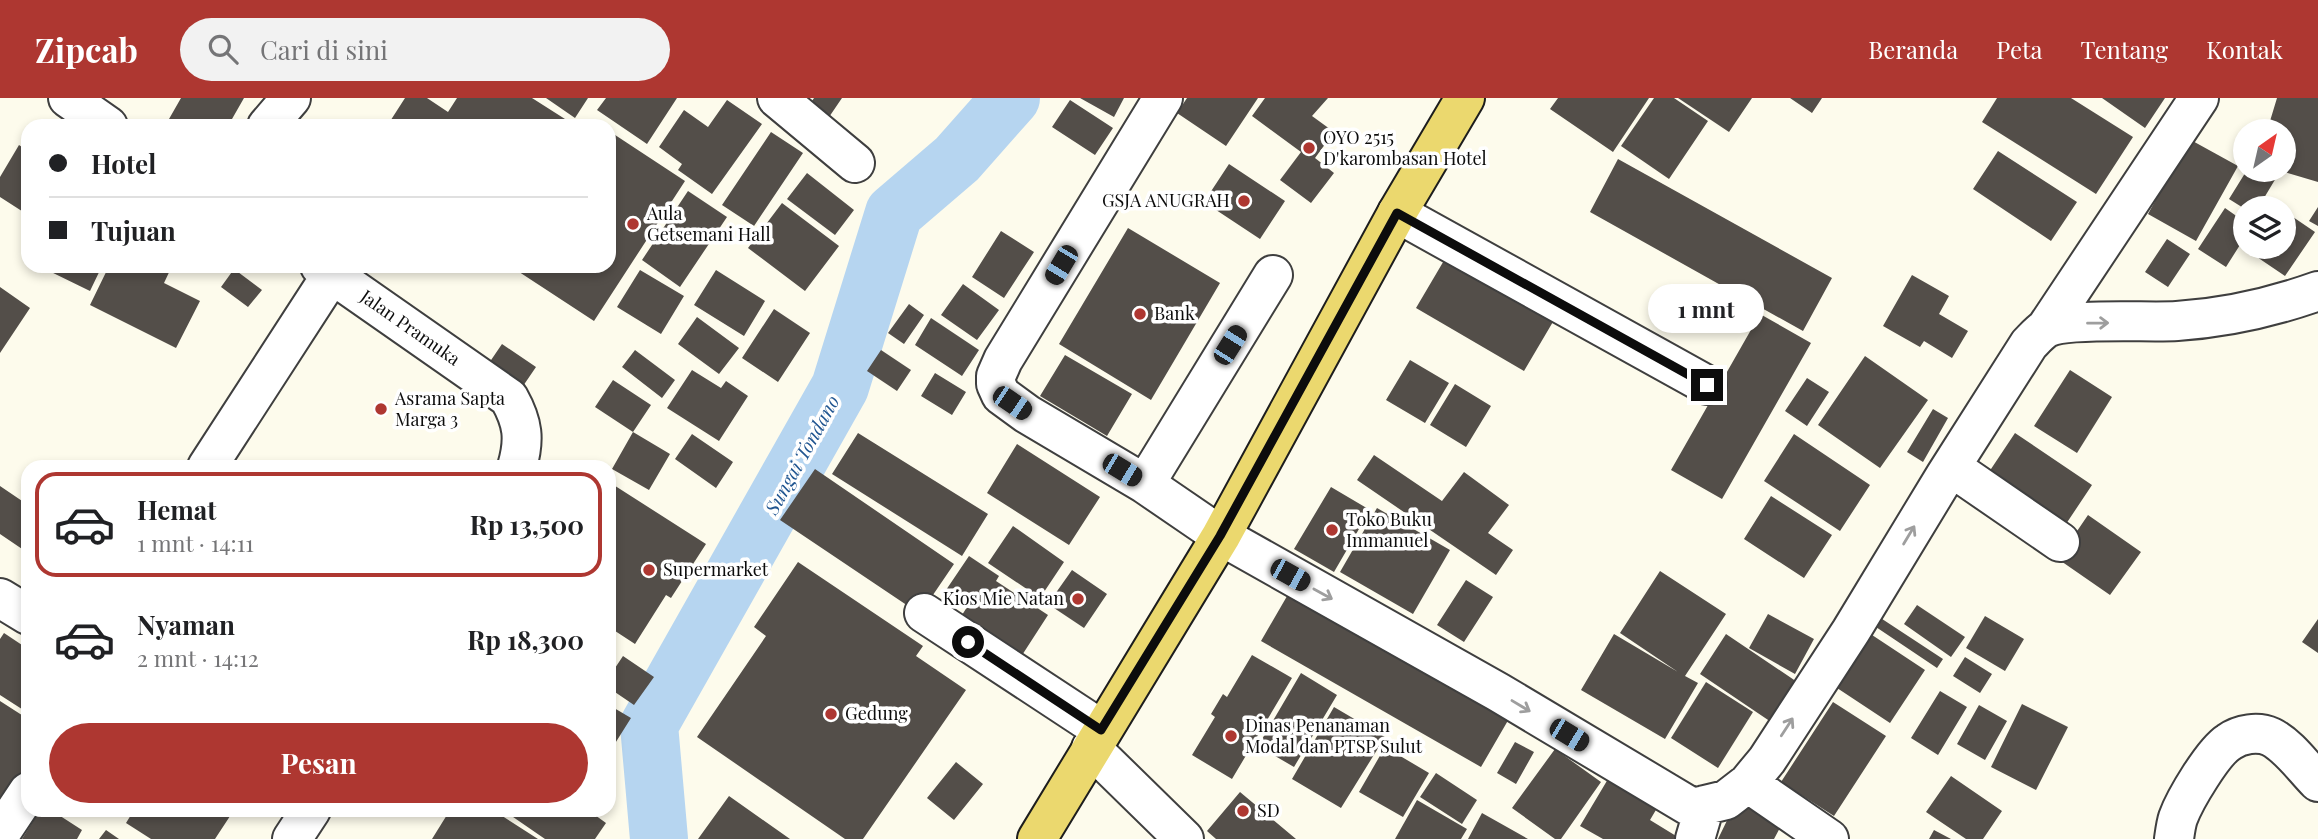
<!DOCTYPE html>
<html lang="id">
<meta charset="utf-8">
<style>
:root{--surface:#fff;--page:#f2f2f2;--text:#202124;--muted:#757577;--line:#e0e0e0;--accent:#ae3731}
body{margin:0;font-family:"Playfair Display",serif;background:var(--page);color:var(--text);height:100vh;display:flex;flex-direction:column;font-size:26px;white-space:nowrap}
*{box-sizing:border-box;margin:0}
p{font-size:23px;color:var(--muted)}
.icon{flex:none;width:38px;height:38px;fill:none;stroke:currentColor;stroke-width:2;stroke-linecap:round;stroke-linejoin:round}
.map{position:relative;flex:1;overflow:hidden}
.side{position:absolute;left:21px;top:362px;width:595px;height:357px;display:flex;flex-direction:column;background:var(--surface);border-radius:21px;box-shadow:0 4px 10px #0003}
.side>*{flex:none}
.guide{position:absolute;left:21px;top:21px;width:595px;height:154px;border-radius:21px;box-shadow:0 4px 10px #0003;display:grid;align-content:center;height:154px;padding:0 28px;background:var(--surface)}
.needle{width:46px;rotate:34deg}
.controls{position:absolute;left:2233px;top:21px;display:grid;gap:14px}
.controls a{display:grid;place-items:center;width:63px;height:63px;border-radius:50%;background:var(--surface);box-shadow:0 4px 10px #0003;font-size:35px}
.end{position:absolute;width:32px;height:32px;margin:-16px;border:9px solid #0c0c0c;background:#fff;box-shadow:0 0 0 4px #fff}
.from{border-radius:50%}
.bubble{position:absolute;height:49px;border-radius:24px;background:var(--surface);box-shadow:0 4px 10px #0003;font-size:23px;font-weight:700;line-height:49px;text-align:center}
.car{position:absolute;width:21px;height:42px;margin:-21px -10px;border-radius:9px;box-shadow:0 0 5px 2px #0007;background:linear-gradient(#222 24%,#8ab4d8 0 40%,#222 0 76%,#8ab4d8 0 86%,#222 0)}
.guide b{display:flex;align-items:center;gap:24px;height:66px;font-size:26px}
.guide b+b{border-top:2px solid var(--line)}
.guide i{width:18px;height:18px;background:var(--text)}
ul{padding:12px 0 0;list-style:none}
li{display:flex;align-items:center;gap:21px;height:105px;margin:0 14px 10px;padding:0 14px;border:4px solid transparent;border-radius:21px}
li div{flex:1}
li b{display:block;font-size:26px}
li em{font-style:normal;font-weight:700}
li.current{border-color:var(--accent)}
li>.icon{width:63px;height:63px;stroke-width:1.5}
.primary-button{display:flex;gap:14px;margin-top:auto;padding:14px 28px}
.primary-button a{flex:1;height:80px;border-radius:42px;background:var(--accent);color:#fff;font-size:28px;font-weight:700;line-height:80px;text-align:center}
header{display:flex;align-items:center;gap:42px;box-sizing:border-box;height:98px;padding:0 35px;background:var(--accent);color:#fff}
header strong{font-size:33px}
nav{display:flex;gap:38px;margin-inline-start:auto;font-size:24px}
.search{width:490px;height:63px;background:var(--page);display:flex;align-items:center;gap:18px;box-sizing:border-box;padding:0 24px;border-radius:38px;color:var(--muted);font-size:26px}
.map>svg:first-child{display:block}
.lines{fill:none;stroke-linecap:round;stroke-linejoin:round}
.river{stroke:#b6d5f0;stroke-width:58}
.building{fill:#534e49}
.minor-casing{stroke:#3f3f3f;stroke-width:42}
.major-casing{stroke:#1d1d1d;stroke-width:42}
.minor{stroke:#fff;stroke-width:38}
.major{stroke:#ebd86e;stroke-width:38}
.oneway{stroke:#9e9e9e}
.route{stroke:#0c0c0c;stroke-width:9}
.poi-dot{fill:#ae3731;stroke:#fff;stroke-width:2.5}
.labels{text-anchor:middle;stroke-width:7;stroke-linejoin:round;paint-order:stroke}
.poi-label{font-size:18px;fill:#0c0c0c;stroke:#fff;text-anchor:start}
.street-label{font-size:18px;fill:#0c0c0c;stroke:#fff}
.water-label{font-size:19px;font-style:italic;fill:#215691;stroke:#fff}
</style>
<header>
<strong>Zipcab</strong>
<div class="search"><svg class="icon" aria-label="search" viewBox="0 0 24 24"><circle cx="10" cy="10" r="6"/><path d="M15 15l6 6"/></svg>Cari di sini</div>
<nav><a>Beranda</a><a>Peta</a><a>Tentang</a><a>Kontak</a></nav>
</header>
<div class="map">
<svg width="2318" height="741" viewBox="0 0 2318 741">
<rect width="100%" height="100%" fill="#fdfbec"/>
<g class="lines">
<path class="river" d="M659,741L649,627L840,289L894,115L957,61L1011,0"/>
</g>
<path class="building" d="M181,0H244L228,28H165Z
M405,0H427L448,14L457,0H532L576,28H387Z
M546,0H588L575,20Z
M606,0H677L647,46L597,12Z
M814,0H842L827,22L808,9Z
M1080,0H1124L1114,19Z
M1187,0H1258L1226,48L1177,15Z
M1265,0H1328L1312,18L1334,34L1315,60L1334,75L1311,105L1280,82L1301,54L1252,18Z
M1558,0H1649L1613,54L1550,11Z
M1654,0H1674L1708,23L1669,81L1621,48Z
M1678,0H1752L1729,34Z
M1790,0H1822L1812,15Z
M1997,0H2071L2133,39L2096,96L1982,24Z
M2102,0H2165L2145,30Z
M2277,0H2318V84L2284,74V33H2267Z
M727,2L762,26L712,96L678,72L682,66L659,49L684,12L708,29Z
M1070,2L1113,30L1095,57L1052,29Z
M609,33L685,83L594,223L510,168H609Z
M771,34L803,55L754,128L722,107Z
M2189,41L2238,68L2196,143L2148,116Z
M19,47L28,53V117L0,99V79Z
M1998,53L2077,104L2051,143L1973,91Z
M1618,61L1832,180L1803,233L1590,114Z
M1229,66L1285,103L1260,141L1204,104Z
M2247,72H2263L2276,80L2258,110L2245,111L2229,101Z
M807,75L854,112L835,137L787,101Z
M688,93L727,119L680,189L642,162Z
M782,105L839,148L805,193L748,150Z
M2318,109V128L2309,123Z
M2225,110L2245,124V139L2226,169L2198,151Z
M2284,113L2315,134L2285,178L2254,157L2260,149H2284Z
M1128,130L1220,185L1151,302L1059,246Z
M1001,133L1034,154L1004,200L972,179Z
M2167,141L2190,156L2168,189L2145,174Z
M1449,154L1557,217L1524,273L1416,210Z
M49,168H102L90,193L47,172Z
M109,168H130L139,172L141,168H172L164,185L200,203L176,250L90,207Z
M234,171L262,192L248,209L221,189Z
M640,172L684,198L661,236L617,209Z
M716,172L765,203L744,238L694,207Z
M1912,177L1949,198L1939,216L1968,233L1952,260L1924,243L1920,249L1883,228Z
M963,186L999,212L977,242L941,217Z
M0,189L30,210L0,255Z
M909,206L924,217L904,246L888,235Z
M774,211L810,235L778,284L742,260Z
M1760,216L1811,245L1722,401L1671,372Z
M697,219L739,250L719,276L678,246Z
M931,220L979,252L962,278L915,247Z
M502,246L536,269L521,291L487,268Z
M635,252L675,282L662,300L622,269Z
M881,252L911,272L897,293L867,273Z
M1065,257L1132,296L1107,338L1040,298Z
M1865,258L1928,302L1880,370L1818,327Z
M1410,262L1449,285L1425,325L1386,302Z
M692,272L721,290L726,283L748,298L719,343L667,310Z
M2070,272L2112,299L2077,355L2034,328Z
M935,275L966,294L952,317L921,298Z
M1807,280L1829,294L1807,328L1785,313Z
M613,282L651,307L633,334L670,356L649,392L612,371L633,334L595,309Z
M1455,286L1491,308L1466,349L1430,327Z
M1933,311L1948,320L1923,364L1907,354Z
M858,335L988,416L962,458L832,376Z
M2015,335L2092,387L2060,435L1983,383Z
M692,336L733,364L716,390L675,361Z
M1794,336L1870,387L1840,433L1764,383Z
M1017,346L1100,399L1069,447L987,395Z
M1374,357L1442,403L1464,374L1509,407L1488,435L1513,452L1496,477L1357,382Z
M815,371L954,466L920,516L780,422Z
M609,384L706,446L671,500L666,497L635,546L609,529Z
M0,388L28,407V455L0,436Z
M1331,389L1370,412L1334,474L1294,451Z
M1771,398L1832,437L1804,480L1744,441Z
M1377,410L1450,452L1413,516L1340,474Z
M2088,417L2141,454L2110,497L2058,461Z
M1013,428L1064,464L1040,500L988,465Z
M969,458L999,478L996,483L1048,517L1015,568L955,528L969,506L946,492Z
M798,464L923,548L916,558L966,592L863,741H845L697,639L766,538L754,529Z
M1072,472L1107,496L1084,530L1048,506Z
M1660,473L1726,516L1685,578L1698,585L1665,641L1581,592L1614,536L1678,574L1620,535Z
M1466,482L1493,499L1464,544L1437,527Z
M1290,493L1510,619L1481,669L1261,543Z
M1917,507L1965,539L1951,559L1904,526Z
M1873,515L1943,561L1937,570L1867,523Z
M1768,516L1814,541L1795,576L1749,550Z
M1985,518L2024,541L2005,573L1966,550Z
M2318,521V555L2302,544Z
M1866,533L1925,572L1890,625L1831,586Z
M4,535L28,551V615L0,597V541Z
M1726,536L1803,588L1777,628L1700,576Z
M1252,557L1292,580L1232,681L1192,657L1215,619L1211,616L1223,596L1227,599Z
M623,558L654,579L634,607L609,590V579Z
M1965,559L1992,576L1980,595L1953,578Z
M1301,575L1337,597L1294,669L1258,648Z
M1706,584L1753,614L1718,670L1671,640Z
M1940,593L1967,609L1938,657L1911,640Z
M0,603L28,621V666L0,710Z
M1833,604L1886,638L1834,718L1781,684Z
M2022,606L2068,629L2036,692L1991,669Z
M609,607L631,620L609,655Z
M1979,607L2007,623L1985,662L1957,646Z
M1334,609L1385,639L1341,710L1292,681Z
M1515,644L1534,654L1516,686L1497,675Z
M1385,649L1429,675L1403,719L1359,694Z
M1555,651L1601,684L1561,741H1555L1512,710Z
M956,664L983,686L954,722L927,700Z
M1614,671L1663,700L1650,722L1681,741H1603L1580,728Z
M1436,675L1477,702L1462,726L1420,699Z
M1951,678L2002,713L1983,741H1966L1926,714Z
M1240,694L1296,741H1216L1207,733Z
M729,698L790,741H698Z
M1417,702L1467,731L1461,741H1395Z
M1736,704L1782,726L1774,741H1718Z
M40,712H51L82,732L77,741H22Z
M134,712H234L215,741H151L126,725Z
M450,712H493L538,741H432Z
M503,712H588L606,725L595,741H545Z
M1482,715L1528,741H1468Z
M106,732L119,741H99Z
M1934,732L1951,741H1929Z"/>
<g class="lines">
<defs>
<path id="minor" d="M68,0L108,28
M777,0L855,65
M1163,0L1003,262L996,278V286L1001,297L1027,316L1145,386L1221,438L1498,594L1689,708L1697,709L1726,702L1748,685L1767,662L1851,533L1945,378L2029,246C2034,241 2039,235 2045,231C2064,219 2150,225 2177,223C2224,220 2273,209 2318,193
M267,28L291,0
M1397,115L1707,287
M320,168L509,300C523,325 525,341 517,369
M2046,230L2199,0
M207,369L332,176
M1951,369L2060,444
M1145,386L1273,177
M0,500L28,517
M924,515L1102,632
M1091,650L1184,741
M1748,685L1829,741
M0,736L28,694
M292,741L311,712
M1695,741L1705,707
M2174,741C2175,734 2176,726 2178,720C2185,701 2213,654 2229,644C2240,636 2258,633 2271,639C2289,648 2304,670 2318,684"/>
<path id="major" d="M1037,741L1221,438L1397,115L1465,0"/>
</defs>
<use href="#minor" class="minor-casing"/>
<use href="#major" class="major-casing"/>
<use href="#minor" class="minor"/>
<use href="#major" class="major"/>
</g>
<defs><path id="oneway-shaft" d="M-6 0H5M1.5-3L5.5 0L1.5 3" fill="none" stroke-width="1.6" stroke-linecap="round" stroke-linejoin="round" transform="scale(1.75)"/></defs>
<g class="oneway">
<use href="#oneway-shaft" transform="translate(2098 225) rotate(-1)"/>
<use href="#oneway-shaft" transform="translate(1909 437) rotate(-59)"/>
<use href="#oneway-shaft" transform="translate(1323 496) rotate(29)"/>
<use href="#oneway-shaft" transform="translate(1521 608) rotate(31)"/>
<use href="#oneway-shaft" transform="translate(1787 629) rotate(-57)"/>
</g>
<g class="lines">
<path class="route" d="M968,544L1101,632L1220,438L1397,115L1707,287"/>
</g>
<g class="poi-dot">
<circle cx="1309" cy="50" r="7"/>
<circle cx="1244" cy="103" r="7"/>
<circle cx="633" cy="126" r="7"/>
<circle cx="1140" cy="216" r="7"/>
<circle cx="381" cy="311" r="7"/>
<circle cx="1332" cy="432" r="7"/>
<circle cx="649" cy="472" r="7"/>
<circle cx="1078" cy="501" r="7"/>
<circle cx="831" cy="616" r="7"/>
<circle cx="1231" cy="638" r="7"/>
<circle cx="1243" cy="713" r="7"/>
</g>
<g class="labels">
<g class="poi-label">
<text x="1323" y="46">OYO 2515<tspan x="1323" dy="21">D'karombasan Hotel</tspan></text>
<text x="1230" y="109" text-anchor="end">GSJA ANUGRAH</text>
<text x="647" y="122">Aula<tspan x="647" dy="21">Getsemani Hall</tspan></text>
<text x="1154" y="222">Bank</text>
<text x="395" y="307">Asrama Sapta<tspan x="395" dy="21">Marga 3</tspan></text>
<text x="1346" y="428">Toko Buku<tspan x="1346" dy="21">Immanuel</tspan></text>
<text x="663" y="478">Supermarket</text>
<text x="1064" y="507" text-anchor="end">Kios Mie Natan</text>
<text x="845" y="622">Gedung</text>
<text x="1245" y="634">Dinas Penanaman<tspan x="1245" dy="21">Modal dan PTSP Sulut</tspan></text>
<text x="1257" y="719">SD</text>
</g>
<g class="street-label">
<text transform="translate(410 230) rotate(35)" y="6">Jalan Pramuka</text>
</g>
<g class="water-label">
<text transform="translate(802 357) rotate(-61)" y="7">Sungai Tondano</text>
</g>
</g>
</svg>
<div class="controls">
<a><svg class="needle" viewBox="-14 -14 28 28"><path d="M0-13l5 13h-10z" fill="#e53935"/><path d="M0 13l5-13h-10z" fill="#757577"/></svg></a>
<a><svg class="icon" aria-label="layers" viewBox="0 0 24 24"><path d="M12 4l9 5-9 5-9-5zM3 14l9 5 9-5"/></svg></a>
</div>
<i class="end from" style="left:968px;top:544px"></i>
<i class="end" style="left:1707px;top:287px"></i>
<div class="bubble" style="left:1648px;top:186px;width:116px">1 mnt</div>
<i class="car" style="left:1061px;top:167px;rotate:211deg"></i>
<i class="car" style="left:1230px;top:247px;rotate:32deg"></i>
<i class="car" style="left:1012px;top:305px;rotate:124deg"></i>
<i class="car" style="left:1122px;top:372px;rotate:121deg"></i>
<i class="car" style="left:1290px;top:477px;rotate:119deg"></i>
<i class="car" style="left:1569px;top:637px;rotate:121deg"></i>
<div class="guide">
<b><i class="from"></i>Hotel</b>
<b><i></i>Tujuan</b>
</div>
<section class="side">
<ul>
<li class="current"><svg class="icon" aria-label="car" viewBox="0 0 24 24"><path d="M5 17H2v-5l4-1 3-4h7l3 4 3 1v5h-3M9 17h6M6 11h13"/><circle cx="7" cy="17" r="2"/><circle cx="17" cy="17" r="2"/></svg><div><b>Hemat</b><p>1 mnt · 14:11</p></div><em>Rp 13,500</em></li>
<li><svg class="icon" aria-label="car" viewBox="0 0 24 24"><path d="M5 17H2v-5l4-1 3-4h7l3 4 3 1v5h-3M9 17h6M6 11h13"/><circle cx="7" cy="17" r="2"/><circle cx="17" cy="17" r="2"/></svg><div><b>Nyaman</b><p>2 mnt · 14:12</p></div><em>Rp 18,300</em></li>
</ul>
<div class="primary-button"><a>Pesan</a></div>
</section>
</div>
